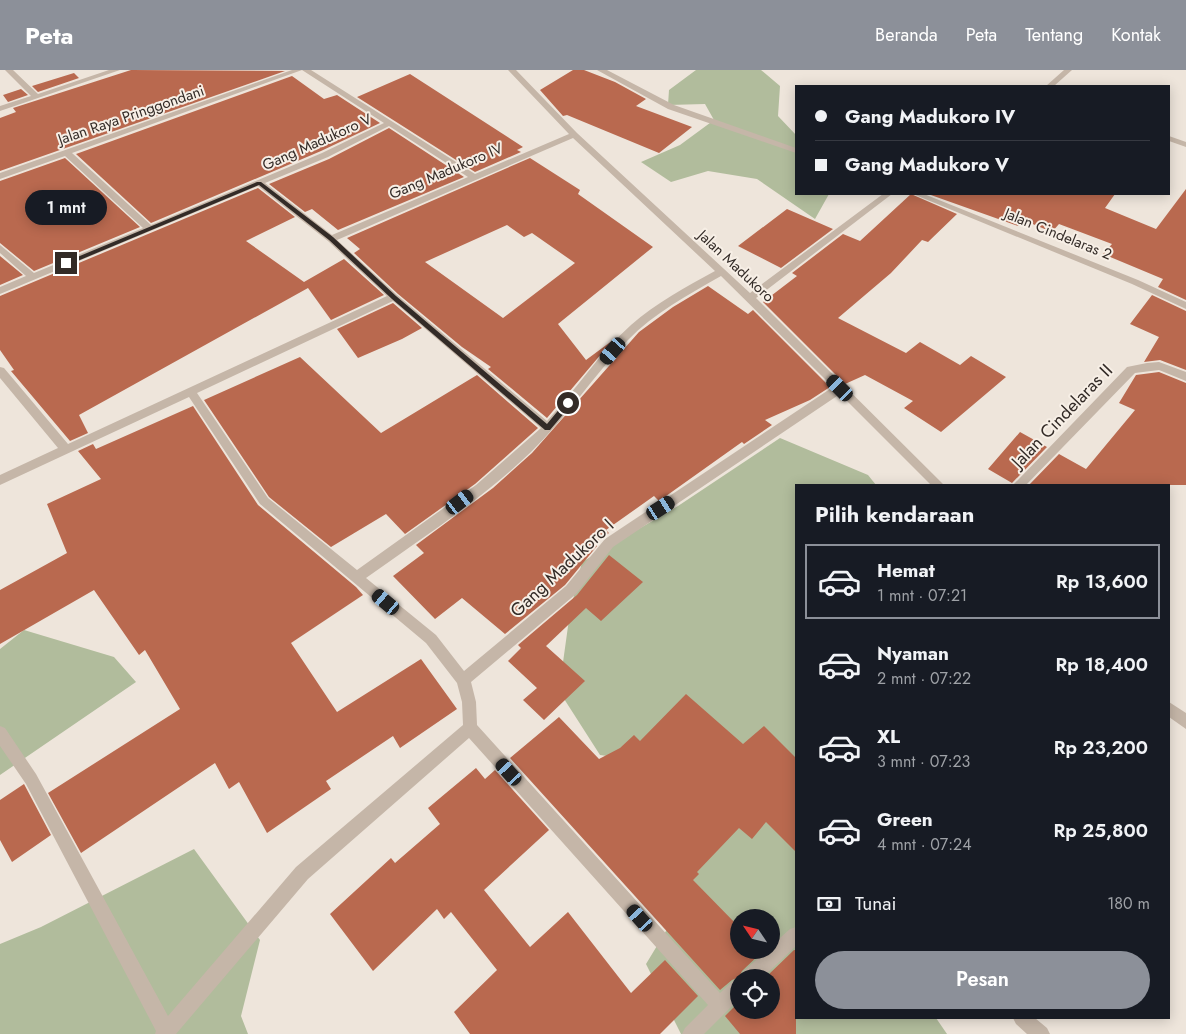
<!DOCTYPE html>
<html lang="id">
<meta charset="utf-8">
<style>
:root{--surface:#171b24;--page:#20242c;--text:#f1f3f6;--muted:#9ea1a6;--line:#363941;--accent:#8c9099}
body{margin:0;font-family:Jost,sans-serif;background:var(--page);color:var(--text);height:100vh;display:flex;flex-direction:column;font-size:19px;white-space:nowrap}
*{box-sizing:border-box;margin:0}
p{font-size:16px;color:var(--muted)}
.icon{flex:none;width:28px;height:28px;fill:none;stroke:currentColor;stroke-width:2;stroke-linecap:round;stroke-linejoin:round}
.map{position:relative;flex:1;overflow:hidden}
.details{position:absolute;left:795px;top:414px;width:375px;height:535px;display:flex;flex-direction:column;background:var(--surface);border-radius:0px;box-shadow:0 2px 12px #0003}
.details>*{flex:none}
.banner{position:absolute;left:795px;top:15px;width:375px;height:110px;border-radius:0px;box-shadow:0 2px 12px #0003;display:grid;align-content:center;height:110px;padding:0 20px;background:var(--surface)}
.needle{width:32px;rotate:305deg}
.fabs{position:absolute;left:730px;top:839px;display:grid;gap:10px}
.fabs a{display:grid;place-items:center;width:50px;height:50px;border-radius:50%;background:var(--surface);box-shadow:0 2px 12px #0003;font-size:25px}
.end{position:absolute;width:22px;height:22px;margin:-11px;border:6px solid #332b27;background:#fff;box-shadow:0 0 0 2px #fff}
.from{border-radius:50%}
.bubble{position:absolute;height:35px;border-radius:18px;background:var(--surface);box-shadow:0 2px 12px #0003;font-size:16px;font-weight:600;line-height:35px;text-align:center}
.car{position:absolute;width:15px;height:30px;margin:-15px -8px;border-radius:6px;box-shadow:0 0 4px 1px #0007;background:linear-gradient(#222 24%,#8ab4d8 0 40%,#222 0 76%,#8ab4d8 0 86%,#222 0)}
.banner b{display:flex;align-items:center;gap:18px;height:48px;font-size:19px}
.banner b+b{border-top:1px solid var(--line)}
.banner i{width:12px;height:12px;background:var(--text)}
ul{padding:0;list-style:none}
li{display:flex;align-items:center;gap:15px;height:75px;margin:0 10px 8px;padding:0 10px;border:2px solid transparent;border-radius:0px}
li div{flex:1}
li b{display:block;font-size:19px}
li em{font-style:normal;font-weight:600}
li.selected{border-color:var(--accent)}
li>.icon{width:45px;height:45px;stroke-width:1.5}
h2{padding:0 20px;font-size:22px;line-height:60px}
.pay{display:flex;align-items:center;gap:12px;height:55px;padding:0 20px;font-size:19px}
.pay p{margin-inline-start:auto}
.action{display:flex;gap:10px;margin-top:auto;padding:10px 20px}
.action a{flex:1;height:58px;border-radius:30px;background:var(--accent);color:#fff;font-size:20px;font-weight:600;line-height:58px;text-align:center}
header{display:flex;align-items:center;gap:30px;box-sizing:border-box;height:70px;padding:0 25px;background:var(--accent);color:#fff}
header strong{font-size:24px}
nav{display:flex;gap:28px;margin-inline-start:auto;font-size:18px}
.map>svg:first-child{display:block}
.green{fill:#b1bc9c;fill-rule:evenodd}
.building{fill:#b9694f;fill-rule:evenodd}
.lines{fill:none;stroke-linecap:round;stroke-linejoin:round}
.minor{fill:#c5b6a8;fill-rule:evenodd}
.route{fill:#332b27}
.labels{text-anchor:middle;stroke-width:4;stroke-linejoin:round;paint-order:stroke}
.far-street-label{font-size:15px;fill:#332b27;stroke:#f7efe6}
.street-label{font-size:18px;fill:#332b27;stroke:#f7efe6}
</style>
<header>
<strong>Peta</strong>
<nav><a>Beranda</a><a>Peta</a><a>Tentang</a><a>Kontak</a></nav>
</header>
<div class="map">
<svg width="1186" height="964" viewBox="0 0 1186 964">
<rect width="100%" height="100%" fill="#eee5db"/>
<path class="green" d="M696,0H761L780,16L778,46L796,65V124H829L815,149L757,109L708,101L671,112L641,92L680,75L714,50L705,34L668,35L669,20Z
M780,368L868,405L876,415H796V948H936L947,964H681L646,894L689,823L629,689L600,685L559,621L570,542L582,492L678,436ZM739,848H771V880H739ZM739,908H771V940H739Z
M24,560L114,587L136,612L0,705V579Z
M194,779L260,870L241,946L248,964H0V874L41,857Z"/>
<path class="building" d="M131,0L285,1L0,101V48L16,42L13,38Z
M573,0H584L615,12L646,29L636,36L692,57L659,83L567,45L563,46L540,20Z
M74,3L79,8L38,22L32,16Z
M410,4L523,77L517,80L521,82L475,102L357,27Z
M292,6L324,29L337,25L380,53L321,81L151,153L76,84Z
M21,19L28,25L8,32L3,25Z
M389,58L464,107L338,160L312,139L305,142L269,114L329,89Z
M65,88L140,157L34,201L0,173V111Z
M530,88L580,120L578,124L653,177L558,254L586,290L613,270L547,348L488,299L491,297L462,277L398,224L354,183L360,179L347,168ZM507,155L524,167L532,163L575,193L503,248L425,192Z
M258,118L295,147L246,171L304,212L344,189L384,225L331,250L308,218L79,345L88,363L70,371L11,301L14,300L0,280V226Z
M1186,119V230L1158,217L1163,209L1103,184L1112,174L1059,154L1052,162L1023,150L1018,156L928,124H1115L1105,138L1156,159Z
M911,124L957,144L928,172L922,170L891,203L838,248L906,283L920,272L960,295L971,286L1006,307L941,362L904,338L913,331L865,305L845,314L763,232L797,206L792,203L843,164L860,171Z
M787,139L833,159L781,198L738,176Z
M0,186L23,205L0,215Z
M708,216L748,244L753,240L830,317L810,330L765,350L772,355L744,374L742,372L659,431L654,426L606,460L609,463L594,474L597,476L565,515L505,564L462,528L435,549L393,506L424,483L416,475L493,418L532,383L639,262L673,237Z
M1152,225L1186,241V300L1160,290L1144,292L1159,267L1130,254Z
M393,233L422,258L402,269L358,288L337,259Z
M300,287L381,363L477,305L538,358L475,414L405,464L386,444L331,477L269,427L204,330Z
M1159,302L1186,313V415H1029L1059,384L1086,399L1135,340L1119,333L1136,305Z
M193,336L258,435L356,517L363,525L291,573L337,642L421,589L457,639L400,678L393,666L326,711L331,719L267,763L239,712L229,719L215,693L81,783L48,723L180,639L145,580L139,585L94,520L0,574V520L67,483L47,434L101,409L78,381L93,374L96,379Z
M1020,362L1047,377L1012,413L988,399Z
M609,485L643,512L601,551L586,538L546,576L585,611L544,650L523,630L537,618L508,591L521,578L518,575L577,525Z
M686,624L743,674L764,656L796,688V782L766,752L752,769L739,758L697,802L699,804L693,810L739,857V880H764L742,901L739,907L732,910L720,920L510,688L559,647L599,689L620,678L634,665L640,671Z
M476,698L485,709L495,700L549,760L484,820L530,877L568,842L631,923L665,890L698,926L660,964H470L454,942L497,900L451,842L444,849L437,839L373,901L330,844L391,788L395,793L440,754L428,738Z
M24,714L51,765L12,792L0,770V730Z
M794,880H796V964H740L725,946L739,932V940H771V908H765Z"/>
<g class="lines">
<path class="minor" d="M5,0H13L38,24L109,0H120L0,41V36L31,26Z
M292,0H311L475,104L569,64L508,0H516L577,63L750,223L883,124H892L756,228L944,415H931L840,324L613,477L576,524L471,612L476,632L477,655L720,923L733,911L739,909V929L704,964H682L685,958L708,935L469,668L308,809L176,964H155L156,961L26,714L0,676V656L5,658L36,704L168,946L296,797L463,655L462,632L457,613L426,573L260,434L189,327L0,415V405L58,378L0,308V297L4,298L68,374L387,226L328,171L258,116L0,224V217L26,206L0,183V175L34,203L143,158L65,86L0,109V103ZM302,0L384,53L322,83L151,155L72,83ZM389,56L468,107L332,165L265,113L328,87ZM573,68L715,201C686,217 656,233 631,255C599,283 576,320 547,351L397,225L337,170ZM721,206L833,317L605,469L566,516L464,601L436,565L366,508C422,468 481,430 531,382C567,347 593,306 628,270C654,243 688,225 721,206ZM393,231L541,358L476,415L357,500L268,428L197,323Z
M597,0H607L674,35L796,78V83L668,39Z
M1064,0H1072L1054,16H1046Z
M1169,66L1186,72V77L1169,71Z
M913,124H924L1138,210L1186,232V239L1132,214Z
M1159,292L1186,302V311L1159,300L1135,303L1026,415H1013L1127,297L1147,293Z
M1169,632L1186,643V659L1169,647Z
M796,857V876L762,908H741L743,902L767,880H771V876L790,859Z
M1013,948H1035L1047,958L1050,964H1027L1016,954Z"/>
</g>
<path class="route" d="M257,112H261L333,167L396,226L547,354L566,331H571V335L550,360H545L392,229L329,170L259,115L68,195L63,193Z"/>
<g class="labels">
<g class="far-street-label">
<text transform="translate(131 45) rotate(-19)" y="5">Jalan Raya Pringgondani</text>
<text transform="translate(317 72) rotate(-24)" y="5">Gang Madukoro V</text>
<text transform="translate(446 101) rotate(-23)" y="5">Gang Madukoro IV</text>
<text transform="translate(1058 164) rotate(22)" y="5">Jalan Cindelaras 2</text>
<text transform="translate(736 196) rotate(43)" y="5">Jalan Madukoro</text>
</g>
<g class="street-label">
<text transform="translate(1062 346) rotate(-46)" y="6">Jalan Cindelaras II</text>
<text transform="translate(562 498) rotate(-43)" y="6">Gang Madukoro I</text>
</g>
</g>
</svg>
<div class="fabs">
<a><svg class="needle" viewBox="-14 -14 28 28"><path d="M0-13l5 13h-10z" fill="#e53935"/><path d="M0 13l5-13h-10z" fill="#9ea1a6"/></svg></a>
<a><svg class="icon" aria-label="locate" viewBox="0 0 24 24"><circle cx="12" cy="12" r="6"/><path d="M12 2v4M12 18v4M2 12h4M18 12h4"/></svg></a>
</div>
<i class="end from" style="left:568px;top:333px"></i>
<i class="end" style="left:66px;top:193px"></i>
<div class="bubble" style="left:25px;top:120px;width:82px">1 mnt</div>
<i class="car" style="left:613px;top:281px;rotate:221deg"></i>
<i class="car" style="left:840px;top:318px;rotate:315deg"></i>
<i class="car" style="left:460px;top:432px;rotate:53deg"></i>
<i class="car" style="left:661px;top:438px;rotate:57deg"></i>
<i class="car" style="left:386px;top:532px;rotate:310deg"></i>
<i class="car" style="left:509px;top:702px;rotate:318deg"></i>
<i class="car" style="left:640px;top:848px;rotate:318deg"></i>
<div class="banner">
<b><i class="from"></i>Gang Madukoro IV</b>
<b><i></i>Gang Madukoro V</b>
</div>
<section class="details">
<h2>Pilih kendaraan</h2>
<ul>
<li class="selected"><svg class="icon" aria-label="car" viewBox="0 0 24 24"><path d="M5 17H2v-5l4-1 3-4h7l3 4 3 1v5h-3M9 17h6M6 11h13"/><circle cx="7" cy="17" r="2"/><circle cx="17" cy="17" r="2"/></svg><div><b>Hemat</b><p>1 mnt · 07:21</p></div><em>Rp 13,600</em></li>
<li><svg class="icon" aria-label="car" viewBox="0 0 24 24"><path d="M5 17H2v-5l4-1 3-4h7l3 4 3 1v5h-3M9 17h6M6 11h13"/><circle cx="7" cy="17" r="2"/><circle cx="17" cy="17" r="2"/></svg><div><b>Nyaman</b><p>2 mnt · 07:22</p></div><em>Rp 18,400</em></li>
<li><svg class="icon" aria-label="car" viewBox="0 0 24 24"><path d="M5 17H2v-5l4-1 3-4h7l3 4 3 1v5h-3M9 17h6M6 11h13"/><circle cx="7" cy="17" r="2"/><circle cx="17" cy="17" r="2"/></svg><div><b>XL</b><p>3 mnt · 07:23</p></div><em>Rp 23,200</em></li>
<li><svg class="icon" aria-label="car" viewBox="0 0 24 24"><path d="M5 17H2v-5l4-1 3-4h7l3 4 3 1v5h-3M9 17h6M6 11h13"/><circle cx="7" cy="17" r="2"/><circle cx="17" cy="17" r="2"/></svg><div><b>Green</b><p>4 mnt · 07:24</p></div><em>Rp 25,800</em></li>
</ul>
<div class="pay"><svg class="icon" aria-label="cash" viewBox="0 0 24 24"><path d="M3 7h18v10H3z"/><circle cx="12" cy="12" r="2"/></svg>Tunai<p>180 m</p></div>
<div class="action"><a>Pesan</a></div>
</section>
</div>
